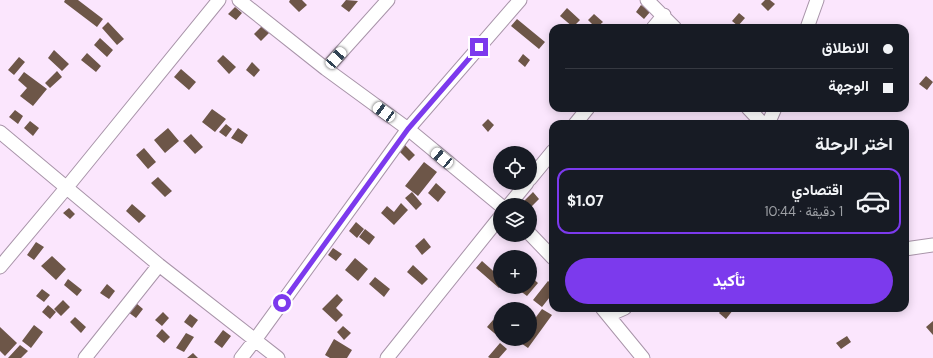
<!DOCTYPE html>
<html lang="ar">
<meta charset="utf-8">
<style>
:root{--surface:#171b24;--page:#242831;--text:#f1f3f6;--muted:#9ea1a6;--line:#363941;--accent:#7c3aed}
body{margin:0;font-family:"DM Sans",Vazirmatn,sans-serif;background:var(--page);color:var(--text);direction:rtl;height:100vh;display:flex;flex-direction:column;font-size:15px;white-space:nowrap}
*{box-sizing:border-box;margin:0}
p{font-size:13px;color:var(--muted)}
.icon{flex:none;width:22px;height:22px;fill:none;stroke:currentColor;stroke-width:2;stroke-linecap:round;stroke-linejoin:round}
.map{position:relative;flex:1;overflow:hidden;direction:ltr}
.drawer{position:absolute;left:549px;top:120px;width:360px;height:192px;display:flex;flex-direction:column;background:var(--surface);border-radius:12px;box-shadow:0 2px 10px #0003;direction:rtl}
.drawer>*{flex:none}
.hud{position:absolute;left:549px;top:24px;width:360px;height:88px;border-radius:12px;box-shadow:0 2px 10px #0003;direction:rtl;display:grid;align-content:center;height:88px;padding:0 16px;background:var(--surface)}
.buttons{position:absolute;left:493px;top:146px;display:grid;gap:8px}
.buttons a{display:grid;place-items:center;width:44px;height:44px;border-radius:50%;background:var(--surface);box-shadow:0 2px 10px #0003;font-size:20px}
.end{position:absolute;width:18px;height:18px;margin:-9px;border:5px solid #7c3aed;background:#fff;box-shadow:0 0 0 2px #fff}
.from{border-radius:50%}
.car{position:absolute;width:12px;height:24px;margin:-12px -6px;border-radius:5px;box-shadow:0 0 3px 1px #0007;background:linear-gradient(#fff 24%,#345 0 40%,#fff 0 76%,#345 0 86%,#fff 0)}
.hud b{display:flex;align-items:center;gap:14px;height:38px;font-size:15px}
.hud b+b{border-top:1px solid var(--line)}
.hud i{width:10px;height:10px;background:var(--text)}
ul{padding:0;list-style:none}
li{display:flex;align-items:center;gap:12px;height:66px;margin:0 8px 6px;padding:0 8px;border:2px solid transparent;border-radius:12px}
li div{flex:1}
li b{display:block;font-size:15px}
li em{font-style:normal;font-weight:800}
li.active{border-color:var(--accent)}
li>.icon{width:36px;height:36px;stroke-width:1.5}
h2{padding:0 16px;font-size:18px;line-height:48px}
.primary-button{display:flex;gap:8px;margin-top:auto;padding:8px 16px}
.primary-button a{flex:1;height:46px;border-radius:24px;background:var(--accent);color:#fff;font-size:16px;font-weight:800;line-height:46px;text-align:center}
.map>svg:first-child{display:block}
.building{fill:#6d5648}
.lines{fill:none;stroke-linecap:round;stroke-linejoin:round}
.street-casing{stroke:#a894a9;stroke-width:15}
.street{stroke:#fff;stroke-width:13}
.route{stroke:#7c3aed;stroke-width:5}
</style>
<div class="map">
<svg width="933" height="358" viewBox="0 0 933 358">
<rect width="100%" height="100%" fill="#fbe6fd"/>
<path class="building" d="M65,0H78L103,19L97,27L64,2Z
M290,0H302L307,5L299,12L289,2Z
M346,0L358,1L349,12L341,6Z
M765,0H770L775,4L768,11L761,4Z
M641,5L650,12L644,19L636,12Z
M235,7L242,13L236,20L228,14Z
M567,8L580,20L573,27L560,16Z
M739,13L745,18L738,26L732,21Z
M594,14L603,22L596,28L588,20Z
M517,19L545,42L539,49L511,26Z
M108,22L124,39L117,45L102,28Z
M262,26L269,33L261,41L254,34Z
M100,38L113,50L107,57L94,45Z
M54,50L69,64L62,71L48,58Z
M87,53L101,66L96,72L81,60Z
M523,54L530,60L525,67L518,61Z
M223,55L236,67L229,74L217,61Z
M19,57L25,62L14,75L8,70Z
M252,62L260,70L254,77L246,70Z
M181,69L196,82L189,90L174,77Z
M57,71L62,77L50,88L45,83Z
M24,72L47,89L33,106L20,96L27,88L18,80Z
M926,76L933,82L927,90L919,84Z
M212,109L226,119L215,132L202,122Z
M15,110L23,116L18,124L9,117Z
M488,119L494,125L488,132L482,125Z
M30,121L39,128L33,136L24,128Z
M226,124L232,129L226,137L219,132Z
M168,128L179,141L165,153L154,140Z
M238,128L248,135L242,144L231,138Z
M191,134L203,147L195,154L183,141Z
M405,145L415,155L409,161L399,151Z
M144,148L156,162L148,169L136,155Z
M424,162L437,172L418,196L405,186Z
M158,177L172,191L165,197L151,183Z
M436,183L446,192L438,202L428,193Z
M412,192L422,204L416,210L405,198Z
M533,192L539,199L530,208V205H527L523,202Z
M401,203L408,210L394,225L381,213L387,206L394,212Z
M132,204L146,216L139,223L126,211Z
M69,208L75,214L70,219L63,213Z
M356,222L364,229L357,238L349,231Z
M365,229L375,237L369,245L359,237Z
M424,238L431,247L422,255L415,246Z
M36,242L44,247L34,260L27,255Z
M333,248L342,254L336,261L328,255Z
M52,256L66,269L56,280L41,266Z
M355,258L368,269L358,281L345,270Z
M482,261L500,277V286L499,288L476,268Z
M413,265L428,279L422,285L407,272Z
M530,276L538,283L527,296L519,290L522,287H530Z
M375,277L390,289L384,297L369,284Z
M68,279L82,290L77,296L64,285Z
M548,281L553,285V293L542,307L533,300Z
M107,284L115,291L109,299L100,293Z
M42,289L50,295L44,302L36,296Z
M337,294L343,300L336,308L343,315L336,322L322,309Z
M63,300L70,307L61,316L54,309Z
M136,303L143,309L136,318L128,312Z
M48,305L56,312L50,319L42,312Z
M723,308H731L733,310L726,319L719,313Z
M542,309L552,315L528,348L518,341L520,339H530V325Z
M163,312L169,318L162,326L155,320Z
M190,314L198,320L192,328L184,322Z
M75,317L86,327L81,333L70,322Z
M493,320L500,326V338L487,327Z
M933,321V335L926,327Z
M34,325L43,332L31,348L22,341Z
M343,326L351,333L344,340L337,332Z
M0,327L17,343L5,356L0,351Z
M162,329L170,337L164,343L156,336Z
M223,330L231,336L222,348L214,342Z
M186,333L194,337L184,352L176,348Z
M847,336L851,342L841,349L836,343Z
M334,339L352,350L347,358H330L325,355Z
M500,343L507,349L499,358H490L488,357Z
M20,345L28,351L21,358H8Z
M193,353L198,358H187Z"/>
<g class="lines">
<defs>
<path id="street" d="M239,0L326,69L408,129L500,205
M647,0L675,28
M653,28L664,15
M807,28L817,0
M326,69L388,0
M748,108L763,124
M575,124L588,108
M768,124L775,108
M0,132L159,265L278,358
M530,179L553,151
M509,205L527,183
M530,234L553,258
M905,249L933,245
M0,267L67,187L219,0
M602,308L643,358
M609,315L625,308
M85,358L159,265
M241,358L255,340L408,129L520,0
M387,358L500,217"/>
</defs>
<use href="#street" class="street-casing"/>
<use href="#street" class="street"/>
</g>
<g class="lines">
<path class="route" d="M282,303L408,129L479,47"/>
</g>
</svg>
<div class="buttons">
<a><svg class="icon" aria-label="locate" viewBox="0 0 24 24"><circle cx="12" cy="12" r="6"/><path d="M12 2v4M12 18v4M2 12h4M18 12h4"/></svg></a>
<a><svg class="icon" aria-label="layers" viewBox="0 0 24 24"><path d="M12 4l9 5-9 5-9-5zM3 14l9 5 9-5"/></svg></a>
<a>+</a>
<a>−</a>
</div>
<i class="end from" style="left:282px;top:303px"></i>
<i class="end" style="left:479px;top:47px"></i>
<i class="car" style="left:336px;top:58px;rotate:42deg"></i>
<i class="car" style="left:384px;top:112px;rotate:306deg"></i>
<i class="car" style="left:442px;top:158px;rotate:310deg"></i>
<div class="hud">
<b><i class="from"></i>الانطلاق</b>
<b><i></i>الوجهة</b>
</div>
<section class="drawer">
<h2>اختر الرحلة</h2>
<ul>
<li class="active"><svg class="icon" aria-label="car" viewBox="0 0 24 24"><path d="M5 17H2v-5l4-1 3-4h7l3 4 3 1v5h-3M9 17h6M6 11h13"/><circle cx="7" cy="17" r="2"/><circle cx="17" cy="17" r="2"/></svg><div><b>اقتصادي</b><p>1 دقيقة · 10:44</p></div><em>$1.07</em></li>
</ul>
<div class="primary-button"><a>تأكيد</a></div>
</section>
</div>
